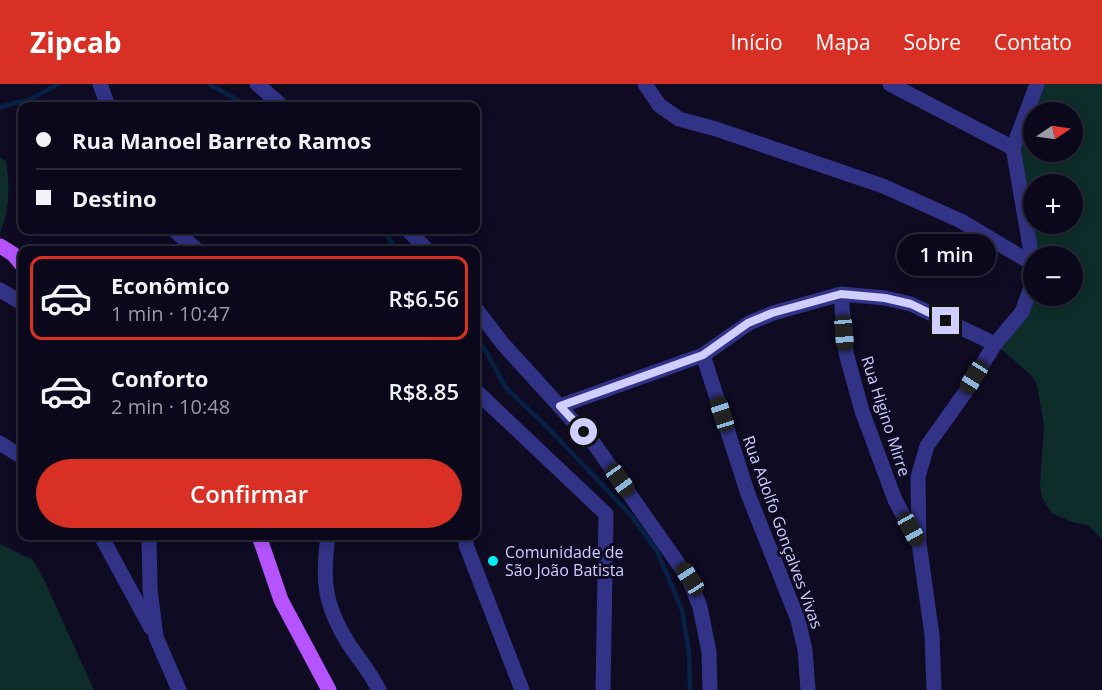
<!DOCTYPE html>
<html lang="pt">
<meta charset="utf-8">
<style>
:root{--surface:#0a081a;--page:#181627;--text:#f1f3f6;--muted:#999aa2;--line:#2a2939;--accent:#d93025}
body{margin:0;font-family:"Open Sans",sans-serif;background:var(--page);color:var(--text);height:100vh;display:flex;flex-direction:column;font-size:22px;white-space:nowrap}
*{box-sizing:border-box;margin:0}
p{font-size:20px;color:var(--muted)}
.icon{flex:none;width:33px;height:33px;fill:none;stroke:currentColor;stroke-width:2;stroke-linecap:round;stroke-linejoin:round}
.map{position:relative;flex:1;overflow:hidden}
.panel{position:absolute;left:18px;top:162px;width:462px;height:294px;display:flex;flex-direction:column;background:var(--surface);border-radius:12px;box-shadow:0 3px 15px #0003,0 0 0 2px var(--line)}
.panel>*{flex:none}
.banner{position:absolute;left:18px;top:18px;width:462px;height:132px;border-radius:12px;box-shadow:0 3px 15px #0003,0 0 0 2px var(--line);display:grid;align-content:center;height:132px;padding:0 18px;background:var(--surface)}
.needle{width:39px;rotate:77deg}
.tools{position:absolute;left:1023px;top:18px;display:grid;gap:12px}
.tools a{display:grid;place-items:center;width:60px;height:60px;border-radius:50%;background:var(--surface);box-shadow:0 3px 15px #0003,0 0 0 2px var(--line);font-size:30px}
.end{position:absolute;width:27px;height:27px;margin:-14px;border:8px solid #d0cdff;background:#111;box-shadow:0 0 0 3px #111}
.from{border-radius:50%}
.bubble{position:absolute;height:42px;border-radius:21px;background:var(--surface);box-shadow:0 3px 15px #0003,0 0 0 2px var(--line);font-size:20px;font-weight:600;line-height:42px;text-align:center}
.car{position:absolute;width:18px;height:36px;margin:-18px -9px;border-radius:8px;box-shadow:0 0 4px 2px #0007;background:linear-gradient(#222 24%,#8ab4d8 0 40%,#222 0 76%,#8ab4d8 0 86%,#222 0)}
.banner b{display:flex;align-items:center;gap:21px;height:57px;font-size:22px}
.banner b+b{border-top:2px solid var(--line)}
.banner i{width:15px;height:15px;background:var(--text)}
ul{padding:10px 0 0;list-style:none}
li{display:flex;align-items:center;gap:18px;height:84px;margin:0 12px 9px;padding:0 6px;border:3px solid transparent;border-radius:12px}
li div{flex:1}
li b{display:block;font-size:22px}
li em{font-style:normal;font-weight:600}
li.active{border-color:var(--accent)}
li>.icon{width:54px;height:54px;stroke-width:1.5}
.button{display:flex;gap:12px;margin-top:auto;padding:12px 18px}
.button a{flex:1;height:69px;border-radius:36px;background:var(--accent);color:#fff;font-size:24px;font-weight:600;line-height:69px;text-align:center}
header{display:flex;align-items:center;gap:36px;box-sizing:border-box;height:84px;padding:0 30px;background:var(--accent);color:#fff}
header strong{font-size:28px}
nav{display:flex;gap:33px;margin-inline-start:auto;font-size:21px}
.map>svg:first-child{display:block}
.grass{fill:#0e2d2a;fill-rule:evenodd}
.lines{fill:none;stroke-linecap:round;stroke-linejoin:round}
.stream{stroke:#072246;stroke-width:4.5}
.minor{stroke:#323386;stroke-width:15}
.major{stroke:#b554ff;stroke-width:15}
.route{stroke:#d0cdff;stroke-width:8}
.poi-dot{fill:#00edf8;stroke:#0e0b23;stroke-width:2}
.labels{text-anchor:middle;stroke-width:6;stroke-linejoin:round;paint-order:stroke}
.street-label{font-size:16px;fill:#d0cdff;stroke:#0e0b23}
.poi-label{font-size:16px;fill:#d0cdff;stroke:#0e0b23;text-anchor:start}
</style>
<header>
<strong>Zipcab</strong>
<nav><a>Início</a><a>Mapa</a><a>Sobre</a><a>Contato</a></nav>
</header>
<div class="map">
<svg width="1102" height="606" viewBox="0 0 1102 606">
<rect width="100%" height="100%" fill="#0e0b23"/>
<path class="grass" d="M1043,0H1102V455L1088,441L1071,438L1052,429L1042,414L1040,400L1044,341L1037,301L1032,292L999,263L1035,212H1072V172H1035L1017,65ZM1034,28H1072V68H1034ZM1034,100H1072V140H1034Z
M0,73L6,77C10,102 10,125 0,149Z
M0,460L33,476L45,498L94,606H0Z"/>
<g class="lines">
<path class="stream" d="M209,0L248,22
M0,23L31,15L58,0
M385,146L395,166
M476,253L487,269L505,303L548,344L612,411L632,433L657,467L682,526L689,568L690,606"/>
<path class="minor" d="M100,0L108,22
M257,0L282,22
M645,0L659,21L679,35L716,45L883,102L961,137L1033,180
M890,0L1013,64
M174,146L197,166
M408,146L427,166
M0,206L22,219
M841,210L846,269L862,327L895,416L917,457
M476,225L503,260L595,361L689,495L700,523L709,568L710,606
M703,271L748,410L798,536L805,566L808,606
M476,307L606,430L603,606
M560,322L703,271L749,239L773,229L841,210L885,214L911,220L995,260
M0,359L22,373
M101,452L151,544
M149,452L150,505L156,553L179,606
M328,452C322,496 324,520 348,559C358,574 371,589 379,606
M466,452V461L522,606
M934,606L932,551L919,459L918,393L927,362L964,310L995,260L1022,228L1031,203L1033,180L1013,64L1037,0"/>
<path class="major" d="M0,162L13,170L22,181
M259,452L281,516L329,606"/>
</g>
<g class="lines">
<path class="route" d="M584,348L560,322L703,271L748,239L772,229L841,210L885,214L911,220L946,237"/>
</g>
<circle class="poi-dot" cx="493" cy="477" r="6"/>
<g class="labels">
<g class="street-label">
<text transform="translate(886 332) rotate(72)" y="6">Rua Higino Mirre</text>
<text transform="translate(783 448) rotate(70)" y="6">Rua Adolfo Gonçalves Vivas</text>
</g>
<g class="poi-label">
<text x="505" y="474">Comunidade de<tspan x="505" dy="18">São João Batista</tspan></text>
</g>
</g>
</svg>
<div class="tools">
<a><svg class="needle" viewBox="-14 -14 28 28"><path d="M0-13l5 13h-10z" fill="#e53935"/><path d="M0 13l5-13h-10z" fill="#999aa2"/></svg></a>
<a>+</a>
<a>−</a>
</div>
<i class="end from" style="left:584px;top:348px"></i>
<i class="end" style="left:946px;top:237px"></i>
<div class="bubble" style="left:897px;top:150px;width:99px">1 min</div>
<i class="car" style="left:844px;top:249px;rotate:175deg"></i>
<i class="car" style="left:974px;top:293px;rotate:212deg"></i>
<i class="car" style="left:722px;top:330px;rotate:342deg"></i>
<i class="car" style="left:620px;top:396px;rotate:144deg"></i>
<i class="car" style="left:911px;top:445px;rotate:151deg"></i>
<i class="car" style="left:690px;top:495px;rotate:327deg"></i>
<div class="banner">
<b><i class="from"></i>Rua Manoel Barreto Ramos</b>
<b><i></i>Destino</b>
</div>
<section class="panel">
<ul>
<li class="active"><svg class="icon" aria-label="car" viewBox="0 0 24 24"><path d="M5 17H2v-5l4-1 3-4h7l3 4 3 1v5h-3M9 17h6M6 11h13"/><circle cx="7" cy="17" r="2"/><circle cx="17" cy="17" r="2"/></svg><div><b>Econômico</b><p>1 min · 10:47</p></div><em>R$6.56</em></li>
<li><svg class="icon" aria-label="car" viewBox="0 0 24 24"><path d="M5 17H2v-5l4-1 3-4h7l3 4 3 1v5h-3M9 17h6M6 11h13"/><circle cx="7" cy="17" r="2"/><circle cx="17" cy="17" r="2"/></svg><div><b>Conforto</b><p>2 min · 10:48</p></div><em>R$8.85</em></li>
</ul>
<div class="button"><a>Confirmar</a></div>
</section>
</div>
